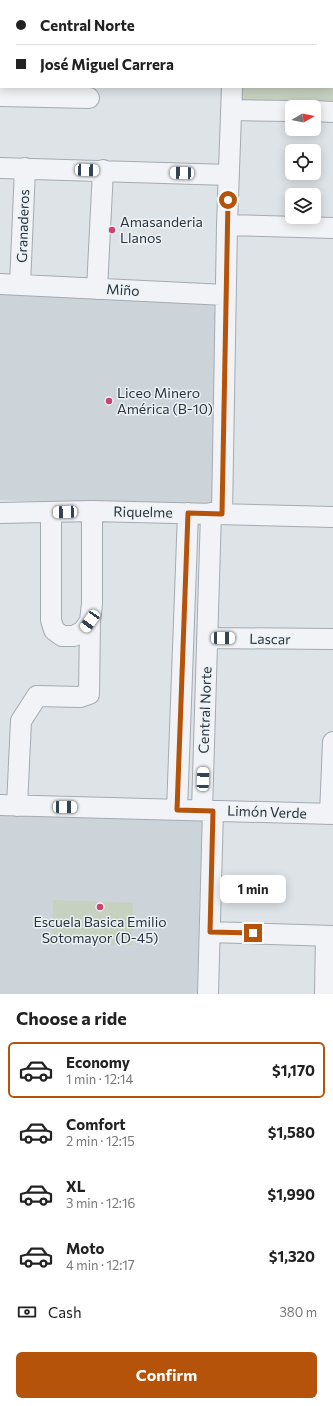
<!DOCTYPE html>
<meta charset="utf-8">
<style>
:root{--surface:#fff;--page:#f2f2f2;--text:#222;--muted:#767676;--line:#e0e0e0;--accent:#b45309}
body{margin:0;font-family:Commissioner,sans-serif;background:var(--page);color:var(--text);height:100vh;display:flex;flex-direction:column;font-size:15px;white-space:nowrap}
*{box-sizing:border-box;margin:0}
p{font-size:13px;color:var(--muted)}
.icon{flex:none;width:22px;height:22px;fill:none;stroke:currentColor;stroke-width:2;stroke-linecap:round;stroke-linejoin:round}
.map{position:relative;height:994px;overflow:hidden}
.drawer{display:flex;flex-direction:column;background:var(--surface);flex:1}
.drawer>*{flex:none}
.hud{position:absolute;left:0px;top:0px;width:333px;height:88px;box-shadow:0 2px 10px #0003;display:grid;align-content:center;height:88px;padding:0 16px;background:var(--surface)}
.needle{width:26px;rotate:81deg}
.tools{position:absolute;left:285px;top:100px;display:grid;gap:8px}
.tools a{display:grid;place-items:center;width:36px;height:36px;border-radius:6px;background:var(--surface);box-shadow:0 2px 10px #0003;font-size:20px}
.end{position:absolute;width:18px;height:18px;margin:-9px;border:5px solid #b45309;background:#fff;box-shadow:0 0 0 2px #fff}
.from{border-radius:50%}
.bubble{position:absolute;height:28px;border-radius:6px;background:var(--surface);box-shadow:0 2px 10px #0003;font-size:13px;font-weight:700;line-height:28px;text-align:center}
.car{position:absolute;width:12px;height:24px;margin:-12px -6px;border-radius:5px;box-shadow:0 0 3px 1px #0007;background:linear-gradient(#fff 24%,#345 0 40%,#fff 0 76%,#345 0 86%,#fff 0)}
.hud b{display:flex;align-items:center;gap:14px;height:38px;font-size:15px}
.hud b+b{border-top:1px solid var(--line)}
.hud i{width:10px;height:10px;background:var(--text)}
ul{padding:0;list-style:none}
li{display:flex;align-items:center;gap:12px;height:56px;margin:0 8px 6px;padding:0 8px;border:2px solid transparent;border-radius:6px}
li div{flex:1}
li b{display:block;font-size:15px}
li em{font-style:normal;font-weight:700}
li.active{border-color:var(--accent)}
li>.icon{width:36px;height:36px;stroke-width:1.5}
h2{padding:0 16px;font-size:18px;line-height:48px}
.pay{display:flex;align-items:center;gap:10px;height:44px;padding:0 16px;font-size:15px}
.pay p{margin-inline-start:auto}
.button{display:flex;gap:8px;margin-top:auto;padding:8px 16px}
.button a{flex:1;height:46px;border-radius:6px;background:var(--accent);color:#fff;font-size:16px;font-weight:700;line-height:46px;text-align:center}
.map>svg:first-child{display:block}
.built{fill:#ccd3d9}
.green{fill:#c7d1bf}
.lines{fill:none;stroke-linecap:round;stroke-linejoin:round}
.minor-casing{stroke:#a4abb1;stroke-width:22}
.major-casing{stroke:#9eaab3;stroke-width:24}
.minor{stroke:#f1f3f6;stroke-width:20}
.major{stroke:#fff;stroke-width:22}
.route{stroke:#b45309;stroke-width:5}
.poi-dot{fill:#ca4570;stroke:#edf2f5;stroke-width:1.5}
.labels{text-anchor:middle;stroke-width:3;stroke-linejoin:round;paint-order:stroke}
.poi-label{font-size:14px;fill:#28333e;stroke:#edf2f5;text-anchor:start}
.street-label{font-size:14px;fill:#28333e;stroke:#edf2f5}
</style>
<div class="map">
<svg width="333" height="994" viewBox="0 0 333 994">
<rect width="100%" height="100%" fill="#dee3e7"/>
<path class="built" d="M0,294L220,303L216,508L0,500Z
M0,814L202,821L197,994H0Z"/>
<path class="green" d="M332,72H333V105L242,103V87H332Z
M53,900L133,903L132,945L52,943Z"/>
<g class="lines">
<defs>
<path id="minor" d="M0,96L89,98
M231,110L292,111
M314,111L333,112
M0,168L229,175
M227,225L333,228
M0,284L226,295
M20,285L25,168
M97,289L103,170
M0,513L92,511L333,517
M51,513V620L54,630L62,636H74L83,631L90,621L92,604V511
M222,514L227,225L232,87
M207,638L333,639
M0,805L333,814
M17,806L21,721L37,696L80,697L89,694L90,621
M177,810L188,513
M202,810L211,513
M330,814L333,742
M210,932L333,936
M208,994L213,811
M325,994L326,936"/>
<path id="major" d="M0,30H1
M332,39H333
M0,50H1
M332,59H333"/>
</defs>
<use href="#minor" class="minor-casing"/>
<use href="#major" class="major-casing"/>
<use href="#minor" class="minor"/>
<use href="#major" class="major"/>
</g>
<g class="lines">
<path class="route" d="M228,200L222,514L188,513L177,810L213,811L210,932L253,933"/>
</g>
<g class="poi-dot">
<circle cx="112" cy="230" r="4"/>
<circle cx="109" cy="401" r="4"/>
<circle cx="100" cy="907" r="4"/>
</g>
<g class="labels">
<g class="poi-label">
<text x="120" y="227">Amasanderia<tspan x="120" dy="16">Llanos</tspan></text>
<text x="117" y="398">Liceo Minero<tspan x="117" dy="16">América (B-10)</tspan></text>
<text x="100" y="927" text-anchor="middle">Escuela Basica Emilio<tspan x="100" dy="16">Sotomayor (D-45)</tspan></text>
</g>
<g class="street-label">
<text transform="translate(23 226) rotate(-88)" y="5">Granaderos</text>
<text transform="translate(123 290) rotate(3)" y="5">Miño</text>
<text transform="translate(143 512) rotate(1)" y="5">Riquelme</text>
<text transform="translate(270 639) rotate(1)" y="5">Lascar</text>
<text transform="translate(205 710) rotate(-88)" y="5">Central Norte</text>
<text transform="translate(267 812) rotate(2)" y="5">Limón Verde</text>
</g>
</g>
</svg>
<div class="tools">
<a><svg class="needle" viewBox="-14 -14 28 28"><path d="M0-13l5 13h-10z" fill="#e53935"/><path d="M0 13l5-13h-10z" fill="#767676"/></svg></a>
<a><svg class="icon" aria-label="locate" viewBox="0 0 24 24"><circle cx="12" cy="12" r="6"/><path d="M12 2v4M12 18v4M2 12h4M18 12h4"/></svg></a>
<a><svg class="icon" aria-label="layers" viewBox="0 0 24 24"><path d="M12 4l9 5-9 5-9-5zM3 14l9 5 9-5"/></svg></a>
</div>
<i class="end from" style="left:228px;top:200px"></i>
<i class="end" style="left:253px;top:933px"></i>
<div class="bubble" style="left:220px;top:875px;width:66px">1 min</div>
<i class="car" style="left:87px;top:170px;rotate:92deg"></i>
<i class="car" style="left:182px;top:173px;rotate:272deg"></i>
<i class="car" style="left:65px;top:512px;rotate:268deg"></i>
<i class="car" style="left:90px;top:621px;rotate:215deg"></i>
<i class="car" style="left:223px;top:638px;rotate:90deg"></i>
<i class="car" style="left:203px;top:779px;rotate:2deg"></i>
<i class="car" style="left:65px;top:807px;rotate:91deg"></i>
<div class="hud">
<b><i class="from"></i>Central Norte</b>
<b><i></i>José Miguel Carrera</b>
</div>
</div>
<section class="drawer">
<h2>Choose a ride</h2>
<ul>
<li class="active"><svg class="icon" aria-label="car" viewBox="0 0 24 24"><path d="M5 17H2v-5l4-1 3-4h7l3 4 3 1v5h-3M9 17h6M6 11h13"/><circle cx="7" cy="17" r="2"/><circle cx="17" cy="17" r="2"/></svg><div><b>Economy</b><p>1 min · 12:14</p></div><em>$1,170</em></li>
<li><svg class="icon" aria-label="car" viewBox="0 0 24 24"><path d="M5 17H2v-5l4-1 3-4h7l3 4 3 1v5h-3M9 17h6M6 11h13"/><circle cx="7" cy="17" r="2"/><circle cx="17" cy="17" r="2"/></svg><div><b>Comfort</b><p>2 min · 12:15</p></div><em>$1,580</em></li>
<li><svg class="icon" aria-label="car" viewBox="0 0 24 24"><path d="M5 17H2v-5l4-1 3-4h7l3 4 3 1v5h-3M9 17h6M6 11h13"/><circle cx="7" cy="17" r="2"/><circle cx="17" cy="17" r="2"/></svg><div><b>XL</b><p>3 min · 12:16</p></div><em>$1,990</em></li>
<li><svg class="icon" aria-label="car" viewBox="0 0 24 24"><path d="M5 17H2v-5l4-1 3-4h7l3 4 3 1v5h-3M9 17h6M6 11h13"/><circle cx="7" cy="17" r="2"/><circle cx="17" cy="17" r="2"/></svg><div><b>Moto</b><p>4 min · 12:17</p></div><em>$1,320</em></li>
</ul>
<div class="pay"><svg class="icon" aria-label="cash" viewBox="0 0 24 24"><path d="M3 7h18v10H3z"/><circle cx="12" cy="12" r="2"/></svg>Cash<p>380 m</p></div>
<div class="button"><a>Confirm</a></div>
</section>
